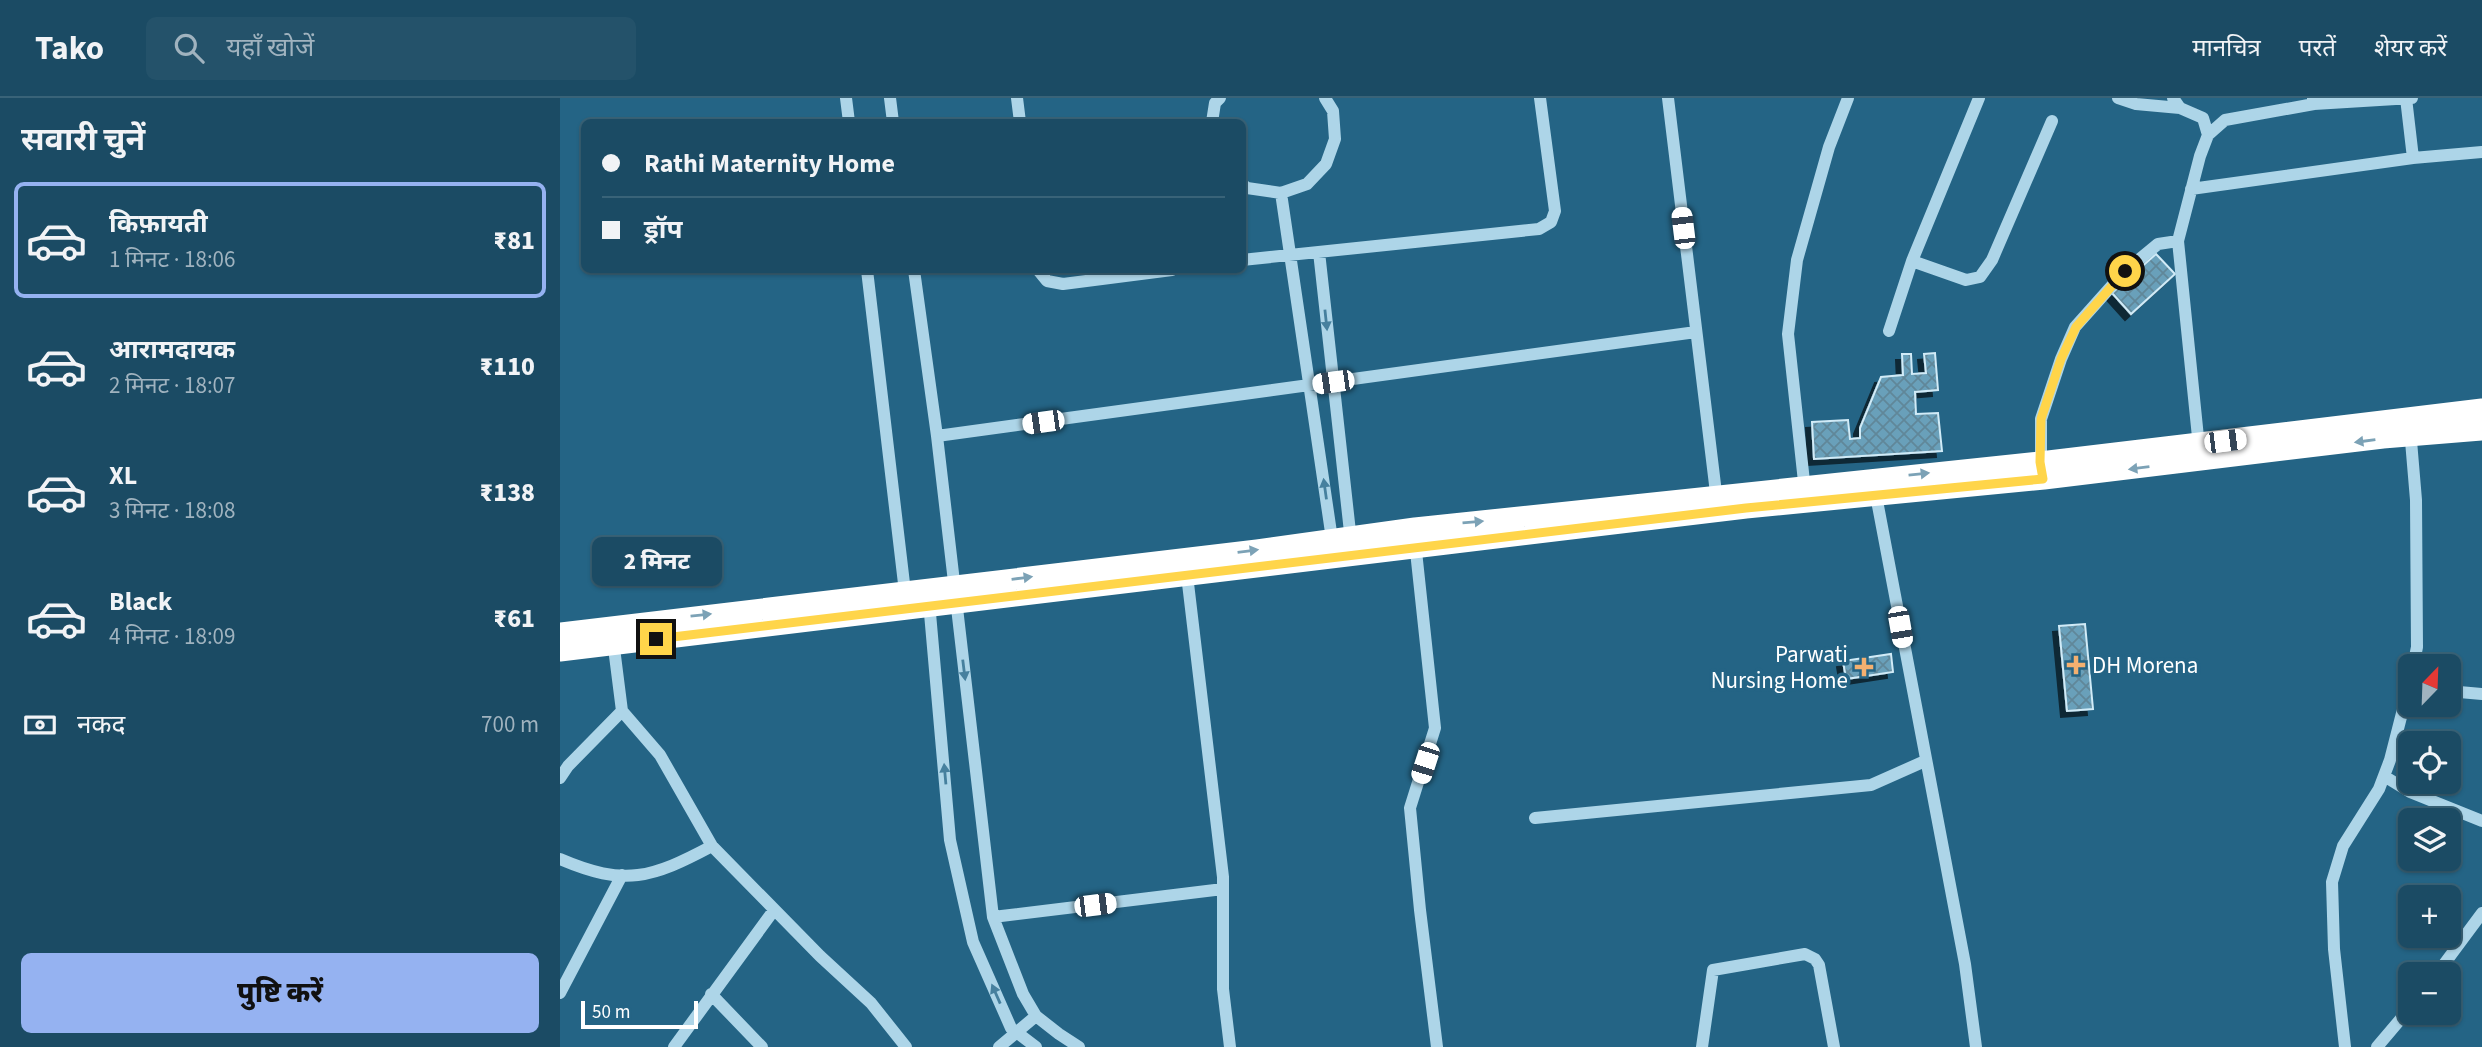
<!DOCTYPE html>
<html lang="hi">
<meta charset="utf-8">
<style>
:root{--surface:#1b4b64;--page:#24526a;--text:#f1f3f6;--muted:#a0b3bf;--line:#396378;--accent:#95b2f1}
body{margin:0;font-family:"Source Sans 3","Noto Sans Devanagari",sans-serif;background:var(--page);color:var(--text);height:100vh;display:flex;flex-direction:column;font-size:26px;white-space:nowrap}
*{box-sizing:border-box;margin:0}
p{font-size:23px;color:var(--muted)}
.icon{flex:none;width:38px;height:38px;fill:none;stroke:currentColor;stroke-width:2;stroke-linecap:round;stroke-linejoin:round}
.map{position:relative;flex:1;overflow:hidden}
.drawer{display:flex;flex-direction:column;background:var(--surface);width:560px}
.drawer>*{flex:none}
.top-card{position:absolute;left:21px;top:21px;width:665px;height:154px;border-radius:10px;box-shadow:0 2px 5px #0004,0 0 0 2px var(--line);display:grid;align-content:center;height:154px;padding:0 21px;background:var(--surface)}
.needle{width:46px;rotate:23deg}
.tools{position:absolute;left:1838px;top:556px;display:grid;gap:14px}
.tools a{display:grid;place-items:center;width:63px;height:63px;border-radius:10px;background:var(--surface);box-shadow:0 2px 5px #0004,0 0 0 2px var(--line);font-size:35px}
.scale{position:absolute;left:21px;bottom:18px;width:117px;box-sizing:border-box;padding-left:7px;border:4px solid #fff;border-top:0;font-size:19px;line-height:24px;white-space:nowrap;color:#fff;-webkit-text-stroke:5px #246485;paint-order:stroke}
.end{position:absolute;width:32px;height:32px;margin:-16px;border:9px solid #ffd54a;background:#111;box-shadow:0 0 0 4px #111}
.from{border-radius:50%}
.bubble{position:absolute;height:49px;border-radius:10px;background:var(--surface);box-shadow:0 2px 5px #0004,0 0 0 2px var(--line);font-size:23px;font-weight:800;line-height:49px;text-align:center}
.car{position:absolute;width:21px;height:42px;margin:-21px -10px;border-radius:9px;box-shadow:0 0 5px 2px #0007;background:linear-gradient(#fff 24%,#345 0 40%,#fff 0 76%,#345 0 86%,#fff 0)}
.top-card b{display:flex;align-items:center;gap:24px;height:66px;font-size:26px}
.top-card b+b{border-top:2px solid var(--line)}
.top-card i{width:18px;height:18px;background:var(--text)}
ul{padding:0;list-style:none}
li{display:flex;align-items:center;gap:21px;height:116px;margin:0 14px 10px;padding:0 7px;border:4px solid transparent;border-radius:10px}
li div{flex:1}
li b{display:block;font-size:26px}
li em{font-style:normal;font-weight:800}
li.active{border-color:var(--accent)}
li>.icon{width:63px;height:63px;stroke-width:1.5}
h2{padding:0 21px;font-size:32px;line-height:84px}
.pay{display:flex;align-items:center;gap:18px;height:77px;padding:0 21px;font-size:26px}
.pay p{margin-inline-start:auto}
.primary-button{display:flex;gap:14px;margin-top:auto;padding:14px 21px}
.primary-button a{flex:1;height:80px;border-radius:10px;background:var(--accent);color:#111;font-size:28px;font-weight:800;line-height:80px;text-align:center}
header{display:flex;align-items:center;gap:42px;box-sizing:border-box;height:98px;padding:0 35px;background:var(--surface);border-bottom:2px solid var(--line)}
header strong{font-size:33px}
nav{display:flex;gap:38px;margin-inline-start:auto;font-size:24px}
.search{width:490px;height:63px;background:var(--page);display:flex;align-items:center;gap:18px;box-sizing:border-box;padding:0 24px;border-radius:10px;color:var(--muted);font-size:26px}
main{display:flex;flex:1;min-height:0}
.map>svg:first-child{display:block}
.building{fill:url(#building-cross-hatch);stroke:#d1ebf7;stroke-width:2;filter:url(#shadow)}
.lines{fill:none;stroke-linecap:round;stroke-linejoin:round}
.minor{stroke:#add5e8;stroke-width:12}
.highway{stroke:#fff;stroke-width:21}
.oneway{fill:#46809e}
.oneway2{fill:#7ca2b6}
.route{stroke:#ffd54a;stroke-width:9}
.poi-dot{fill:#f3b070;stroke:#246485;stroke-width:2.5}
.labels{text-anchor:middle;stroke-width:7;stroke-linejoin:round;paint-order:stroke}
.poi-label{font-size:23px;fill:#fff;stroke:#246485;text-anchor:end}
</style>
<header>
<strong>Tako</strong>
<div class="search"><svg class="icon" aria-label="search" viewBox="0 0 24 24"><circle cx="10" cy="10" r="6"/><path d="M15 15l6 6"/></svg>यहाँ खोजें</div>
<nav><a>मानचित्र</a><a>परतें</a><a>शेयर करें</a></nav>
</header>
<main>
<section class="drawer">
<h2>सवारी चुनें</h2>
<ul>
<li class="active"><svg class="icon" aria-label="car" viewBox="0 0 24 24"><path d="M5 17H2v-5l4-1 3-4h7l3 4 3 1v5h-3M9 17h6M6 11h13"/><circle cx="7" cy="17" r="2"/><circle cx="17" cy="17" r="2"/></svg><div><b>किफ़ायती</b><p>1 मिनट · 18:06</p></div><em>₹81</em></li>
<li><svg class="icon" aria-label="car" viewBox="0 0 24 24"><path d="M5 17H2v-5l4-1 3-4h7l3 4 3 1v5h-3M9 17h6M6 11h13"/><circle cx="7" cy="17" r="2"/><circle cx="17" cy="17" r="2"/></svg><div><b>आरामदायक</b><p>2 मिनट · 18:07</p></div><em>₹110</em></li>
<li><svg class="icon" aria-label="car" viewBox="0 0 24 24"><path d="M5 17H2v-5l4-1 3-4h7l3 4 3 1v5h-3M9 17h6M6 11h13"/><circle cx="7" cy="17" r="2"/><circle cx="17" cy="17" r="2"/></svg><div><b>XL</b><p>3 मिनट · 18:08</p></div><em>₹138</em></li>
<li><svg class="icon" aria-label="car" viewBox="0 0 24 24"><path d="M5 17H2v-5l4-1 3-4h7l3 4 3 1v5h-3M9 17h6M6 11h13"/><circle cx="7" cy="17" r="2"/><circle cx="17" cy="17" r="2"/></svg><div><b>Black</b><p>4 मिनट · 18:09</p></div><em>₹61</em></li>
</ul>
<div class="pay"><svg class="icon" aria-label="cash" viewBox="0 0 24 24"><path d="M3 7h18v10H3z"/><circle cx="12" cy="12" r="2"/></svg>नकद<p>700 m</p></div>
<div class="primary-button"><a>पुष्टि करें</a></div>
</section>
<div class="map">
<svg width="1922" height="949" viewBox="0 0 1922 949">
<defs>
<pattern id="building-cross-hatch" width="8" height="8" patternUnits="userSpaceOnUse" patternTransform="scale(1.75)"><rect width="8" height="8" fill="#69a0ba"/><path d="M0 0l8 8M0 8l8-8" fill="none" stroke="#608799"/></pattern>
<filter id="shadow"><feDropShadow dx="-6" dy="6" stdDeviation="0" flood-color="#0009"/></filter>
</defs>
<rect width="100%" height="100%" fill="#246485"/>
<path class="building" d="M1596,156L1615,176L1571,216L1552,195Z
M1375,255L1378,292L1355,294L1356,316L1378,315L1382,353L1254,361L1252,324L1288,322L1290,341L1300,340V330L1321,279L1343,277L1342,256H1351L1352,276L1366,275L1364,256Z
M1525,526L1533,611L1507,613L1499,528Z
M1331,556L1333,574L1286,581L1283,563Z"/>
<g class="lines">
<path class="minor" d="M286,0L289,24
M330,0L333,24
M457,0L460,24
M1108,0L1157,403
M1558,0L1576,6L1620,10
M1613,0L1620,10L1643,20L1648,37
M1846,0L1853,60
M1754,6L1852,0
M652,24L655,5L660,0
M682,86L687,90L721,95L747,86L766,66L775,41L773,13L765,0
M1631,91L1853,60L1922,54
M721,95L773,448
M759,154L791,443
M682,162L979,131L991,124L995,113L980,0
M1352,163L1406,182L1420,179L1432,162L1492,23
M307,172L345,494
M354,172L377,338L433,819L463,896L476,918L499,936L519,949
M478,172L487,183L503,186L612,172
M1329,233L1352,163L1419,0
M1850,331L1856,402L1857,549L1853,569
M377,338L1136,234
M1639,349L1618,143L1640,58L1648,37L1665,22L1754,6L1753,0
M1481,368V321L1501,261L1515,229L1565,173L1598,146L1618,143
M1315,392L1405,866L1416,949
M1245,393L1228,236L1237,162L1269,49L1288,0
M855,444L875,630L850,710L860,812L877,949
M627,477L663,779V891L670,949
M369,504L390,742L413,844L451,930L476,949
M1888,593L1922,596
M1824,678L1850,694L1922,723
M0,680L8,668L62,613L53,542
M975,720L1311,687L1365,663
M152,748L260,858L311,905L346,949
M0,761C65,789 92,780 152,748L100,657L62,613
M433,819L663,791
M1876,877L1922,815
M0,895L62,777
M151,896L202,949
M114,949L214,812
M439,949L476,918
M1142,949L1153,872L1245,856L1255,861L1259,867L1274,949
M1785,949L1774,851L1772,784L1783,748L1819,691L1830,662L1850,584
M1817,949L1850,910"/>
<path class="highway" d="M0,535L697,452L855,430L1480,364L1922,311
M0,553L1186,410L1484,381L1823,340L1922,332"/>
</g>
<defs><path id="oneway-solid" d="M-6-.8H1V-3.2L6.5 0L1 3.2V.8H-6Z" transform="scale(1.75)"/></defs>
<g class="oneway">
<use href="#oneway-solid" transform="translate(766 222) rotate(84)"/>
<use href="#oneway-solid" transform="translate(765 391) rotate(-98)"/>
<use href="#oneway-solid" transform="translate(404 572) rotate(83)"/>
<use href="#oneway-solid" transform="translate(385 676) rotate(-95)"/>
<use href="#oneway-solid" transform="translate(436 896) rotate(-114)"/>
</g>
<g class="oneway2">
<use href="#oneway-solid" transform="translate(1805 343) rotate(172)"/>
<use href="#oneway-solid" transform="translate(1579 370) rotate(173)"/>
<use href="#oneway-solid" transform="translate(1359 376) rotate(-6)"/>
<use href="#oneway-solid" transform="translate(913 424) rotate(-5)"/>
<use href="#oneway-solid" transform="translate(688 453) rotate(-7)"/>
<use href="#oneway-solid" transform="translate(462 480) rotate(-7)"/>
<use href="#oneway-solid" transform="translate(141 517) rotate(-6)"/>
</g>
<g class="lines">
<path class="route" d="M96,541L1186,410L1483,381L1480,364L1481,321L1501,261L1516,229L1565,173"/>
</g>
<g class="poi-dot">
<path d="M1512.5 556.5h7v7h7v7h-7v7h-7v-7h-7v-7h7z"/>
<path d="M1300.5 558.5h7v7h7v7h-7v7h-7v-7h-7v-7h7z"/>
</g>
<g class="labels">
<g class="poi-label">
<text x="1288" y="564">Parwati<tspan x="1288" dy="26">Nursing Home</tspan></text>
<text x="1532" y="575" text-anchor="start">DH Morena</text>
</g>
</g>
</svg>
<div class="tools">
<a><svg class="needle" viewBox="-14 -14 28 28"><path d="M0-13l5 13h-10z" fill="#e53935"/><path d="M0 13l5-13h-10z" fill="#a0b3bf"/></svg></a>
<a><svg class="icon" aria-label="locate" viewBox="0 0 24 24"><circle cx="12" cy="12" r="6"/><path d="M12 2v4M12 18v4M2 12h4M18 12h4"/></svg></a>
<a><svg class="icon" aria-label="layers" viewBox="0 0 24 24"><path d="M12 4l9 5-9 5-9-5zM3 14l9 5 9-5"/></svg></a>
<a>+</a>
<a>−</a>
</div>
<div class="scale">50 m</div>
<i class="end from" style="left:1565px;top:173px"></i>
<i class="end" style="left:96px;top:541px"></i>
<div class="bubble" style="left:32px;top:439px;width:130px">2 मिनट</div>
<i class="car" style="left:1123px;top:130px;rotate:353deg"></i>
<i class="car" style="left:773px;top:284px;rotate:262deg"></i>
<i class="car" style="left:483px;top:324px;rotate:262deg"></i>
<i class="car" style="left:1665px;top:343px;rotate:83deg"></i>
<i class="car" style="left:1340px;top:529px;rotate:170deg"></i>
<i class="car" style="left:865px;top:665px;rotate:198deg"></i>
<i class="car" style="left:535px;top:807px;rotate:83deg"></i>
<div class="top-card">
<b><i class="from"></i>Rathi Maternity Home</b>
<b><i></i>ड्रॉप</b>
</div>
</div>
</main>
